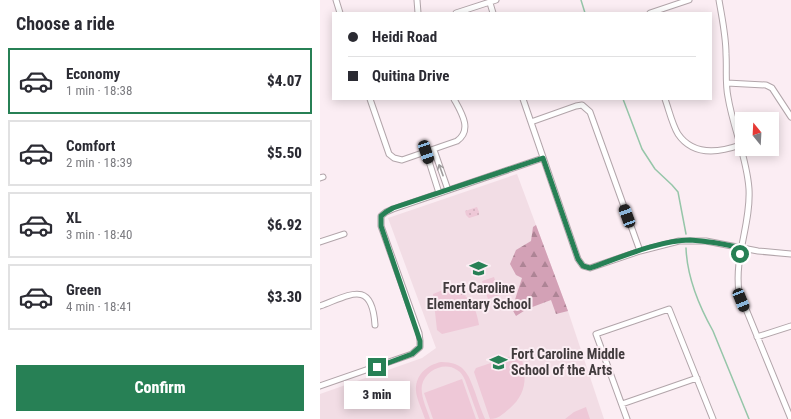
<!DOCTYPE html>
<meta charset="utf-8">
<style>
:root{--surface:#fff;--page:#f2f2f3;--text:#2b2b33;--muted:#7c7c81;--line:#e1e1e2;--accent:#278055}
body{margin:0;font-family:"Roboto Condensed",sans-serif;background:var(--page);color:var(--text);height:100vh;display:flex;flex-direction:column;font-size:15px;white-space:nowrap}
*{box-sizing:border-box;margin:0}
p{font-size:13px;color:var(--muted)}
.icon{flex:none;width:22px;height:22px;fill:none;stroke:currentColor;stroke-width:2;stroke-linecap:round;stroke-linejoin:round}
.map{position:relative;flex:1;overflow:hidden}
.side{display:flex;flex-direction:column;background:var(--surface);width:320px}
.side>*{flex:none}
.top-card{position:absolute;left:12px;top:12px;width:380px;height:88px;border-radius:0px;box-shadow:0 2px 10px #0003;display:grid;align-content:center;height:88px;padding:0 16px;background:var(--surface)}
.needle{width:26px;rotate:342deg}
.tools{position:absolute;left:415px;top:112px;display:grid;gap:8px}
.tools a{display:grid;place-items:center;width:44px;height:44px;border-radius:0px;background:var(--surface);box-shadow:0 2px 10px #0003;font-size:20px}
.end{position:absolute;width:18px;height:18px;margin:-9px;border:5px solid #278055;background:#fff;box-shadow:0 0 0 2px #fff}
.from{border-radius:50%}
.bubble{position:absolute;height:28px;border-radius:0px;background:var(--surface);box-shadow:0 2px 10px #0003;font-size:13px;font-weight:800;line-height:28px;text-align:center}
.car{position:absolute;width:12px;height:24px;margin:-12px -6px;border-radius:5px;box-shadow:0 0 3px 1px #0007;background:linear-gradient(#222 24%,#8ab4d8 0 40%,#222 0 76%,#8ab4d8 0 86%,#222 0)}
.top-card b{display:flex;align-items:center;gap:14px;height:38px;font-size:15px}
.top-card b+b{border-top:1px solid var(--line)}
.top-card i{width:10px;height:10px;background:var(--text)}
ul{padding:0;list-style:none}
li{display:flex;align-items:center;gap:12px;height:66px;margin:0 8px 6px;padding:0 8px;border:2px solid var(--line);border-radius:0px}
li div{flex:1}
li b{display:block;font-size:15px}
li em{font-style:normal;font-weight:800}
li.active{border-color:var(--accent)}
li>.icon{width:36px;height:36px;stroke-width:1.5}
h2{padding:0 16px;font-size:18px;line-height:48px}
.button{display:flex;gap:8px;margin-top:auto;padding:8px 16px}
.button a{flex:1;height:46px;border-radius:0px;background:var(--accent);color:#fff;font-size:16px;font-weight:800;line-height:46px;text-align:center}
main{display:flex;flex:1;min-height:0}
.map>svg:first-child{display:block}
.built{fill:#f2dde5}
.grass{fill:url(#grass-dots)}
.forest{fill:url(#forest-firs)}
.pitch{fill:#eec8d7}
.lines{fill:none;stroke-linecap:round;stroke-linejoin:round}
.stream{stroke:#96c6a9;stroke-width:1.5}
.minor-casing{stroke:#b2a5aa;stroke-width:7}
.minor{stroke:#fff;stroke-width:5}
.oneway{stroke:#a09d9e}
.route{stroke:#278055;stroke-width:5}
.labels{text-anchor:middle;stroke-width:4;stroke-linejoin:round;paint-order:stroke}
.poi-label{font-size:14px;font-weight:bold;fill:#413b3d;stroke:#fbedf3}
</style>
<main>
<section class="side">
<h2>Choose a ride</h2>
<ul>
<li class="active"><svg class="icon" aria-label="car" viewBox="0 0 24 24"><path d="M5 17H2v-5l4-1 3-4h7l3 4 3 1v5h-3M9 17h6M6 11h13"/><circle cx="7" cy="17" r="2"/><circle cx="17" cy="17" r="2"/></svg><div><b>Economy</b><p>1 min · 18:38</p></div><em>$4.07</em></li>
<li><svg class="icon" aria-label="car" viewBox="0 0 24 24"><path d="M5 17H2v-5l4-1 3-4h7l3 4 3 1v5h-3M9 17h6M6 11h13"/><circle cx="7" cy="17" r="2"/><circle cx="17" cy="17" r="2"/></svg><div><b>Comfort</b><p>2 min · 18:39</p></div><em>$5.50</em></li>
<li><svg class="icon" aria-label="car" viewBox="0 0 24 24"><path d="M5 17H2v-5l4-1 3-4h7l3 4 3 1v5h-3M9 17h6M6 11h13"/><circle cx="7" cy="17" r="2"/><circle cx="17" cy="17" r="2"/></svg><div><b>XL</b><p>3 min · 18:40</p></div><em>$6.92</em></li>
<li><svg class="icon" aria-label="car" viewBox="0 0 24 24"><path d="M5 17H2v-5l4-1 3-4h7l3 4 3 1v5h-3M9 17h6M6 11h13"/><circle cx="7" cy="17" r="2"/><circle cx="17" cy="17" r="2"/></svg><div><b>Green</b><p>4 min · 18:41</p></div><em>$3.30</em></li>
</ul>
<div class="button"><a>Confirm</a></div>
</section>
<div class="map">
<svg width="471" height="419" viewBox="0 0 471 419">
<defs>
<pattern id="grass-dots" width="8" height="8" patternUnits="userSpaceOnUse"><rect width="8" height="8" fill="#eec8d7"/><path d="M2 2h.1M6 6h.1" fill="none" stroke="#cdadb9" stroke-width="1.8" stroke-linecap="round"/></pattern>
<pattern id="forest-firs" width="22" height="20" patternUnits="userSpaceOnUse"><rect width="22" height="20" fill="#d3a1b6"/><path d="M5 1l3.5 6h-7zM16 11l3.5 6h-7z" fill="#ad8495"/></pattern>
</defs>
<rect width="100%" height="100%" fill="#fbedf3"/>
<path class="built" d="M197,174L248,311L284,419H0V394L102,358L116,348L68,218Z"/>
<path class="grass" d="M157,207L159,212V215L149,218L146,215L145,211Z
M139,284L142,286L146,296L144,295L132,300L128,288Z"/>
<path class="forest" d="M216,225L248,311L236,314L231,300L207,309L196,316L192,309L202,278L196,275L190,264L196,250L211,241L213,227Z"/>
<path class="pitch" d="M174,277L180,295L168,299L162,281Z
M128,288L132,299L144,295C154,303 157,313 159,325L122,334L117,330L113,294Z
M200,353C207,375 208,393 189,409C183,414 178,419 170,419L154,372L156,368Z
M121,362C144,362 148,373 155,392C158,401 161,410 165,419H159L145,380C143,376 141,372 137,370C124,361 105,371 102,385C100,396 107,409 110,419H105C102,410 97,400 96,391C95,375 107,365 121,362Z
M142,379L156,419H113L104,393Z
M266,407L270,419H245L254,412Z"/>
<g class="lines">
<path class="stream" d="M261,0L265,13
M303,99L322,149L335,169L352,185L358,192L366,234
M366,248C367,275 379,306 393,331L429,419"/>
<defs>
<path id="minor" d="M16,0L20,13
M97,0L98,13
M399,0C402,18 406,36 406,54C407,68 405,83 408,97C413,128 427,158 429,189C431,224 414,257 419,292L471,419
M170,3L173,13
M136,13L176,0
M330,13L369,0
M407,83L446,85L452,88L471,117
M50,99L69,154L74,158L82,160L137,141C153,130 141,112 134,99
M203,99L258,259L263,266L270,268L320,251L359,241H386L438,251L471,254
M345,99C349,110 352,124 358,134C373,156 398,153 420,145
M211,122L256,106L262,105L270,112L320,251
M114,150L128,190
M106,152L119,193
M0,178L3,177
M0,242L24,234
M0,306C30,295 52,279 55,325
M437,337L471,326
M0,386L92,354L100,347V341L99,333L61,226V216L66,212L73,209L223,158
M302,404L377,378
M307,419L276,334L349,309L393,419"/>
</defs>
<use href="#minor" class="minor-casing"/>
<use href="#minor" class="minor"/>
</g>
<defs><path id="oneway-shaft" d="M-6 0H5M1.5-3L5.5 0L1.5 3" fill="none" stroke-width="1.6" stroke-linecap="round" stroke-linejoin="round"/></defs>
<use class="oneway" href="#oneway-shaft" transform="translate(121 170) rotate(-110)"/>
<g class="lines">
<path class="route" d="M57,367L92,354L100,347V341L61,226V216L66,212L73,208L223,158L258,259L263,266L270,268C299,258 340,240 370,240C388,241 404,244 422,248L420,254"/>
</g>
<defs>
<symbol id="school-bare" viewBox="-9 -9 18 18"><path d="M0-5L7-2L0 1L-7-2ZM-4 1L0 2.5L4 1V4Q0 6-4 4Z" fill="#278055" stroke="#fbedf3" stroke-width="2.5" paint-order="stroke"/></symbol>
</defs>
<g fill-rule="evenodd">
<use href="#school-bare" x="146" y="256" width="25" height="25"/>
<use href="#school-bare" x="166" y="350" width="25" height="25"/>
</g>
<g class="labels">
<g class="poi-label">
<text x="159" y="293">Fort Caroline<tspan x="159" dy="16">Elementary School</tspan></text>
<text x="191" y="359" text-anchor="start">Fort Caroline Middle<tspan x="191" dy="16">School of the Arts</tspan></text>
</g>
</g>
</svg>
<div class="tools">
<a><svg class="needle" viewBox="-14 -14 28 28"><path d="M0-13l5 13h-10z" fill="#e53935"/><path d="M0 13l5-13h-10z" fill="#7c7c81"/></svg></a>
</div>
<i class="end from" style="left:420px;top:254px"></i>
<i class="end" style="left:57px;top:367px"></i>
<div class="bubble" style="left:24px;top:381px;width:66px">3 min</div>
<i class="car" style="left:106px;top:152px;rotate:162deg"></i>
<i class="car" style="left:307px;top:216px;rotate:340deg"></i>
<i class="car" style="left:421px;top:300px;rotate:158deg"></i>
<div class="top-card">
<b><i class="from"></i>Heidi Road</b>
<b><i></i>Quitina Drive</b>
</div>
</div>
</main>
